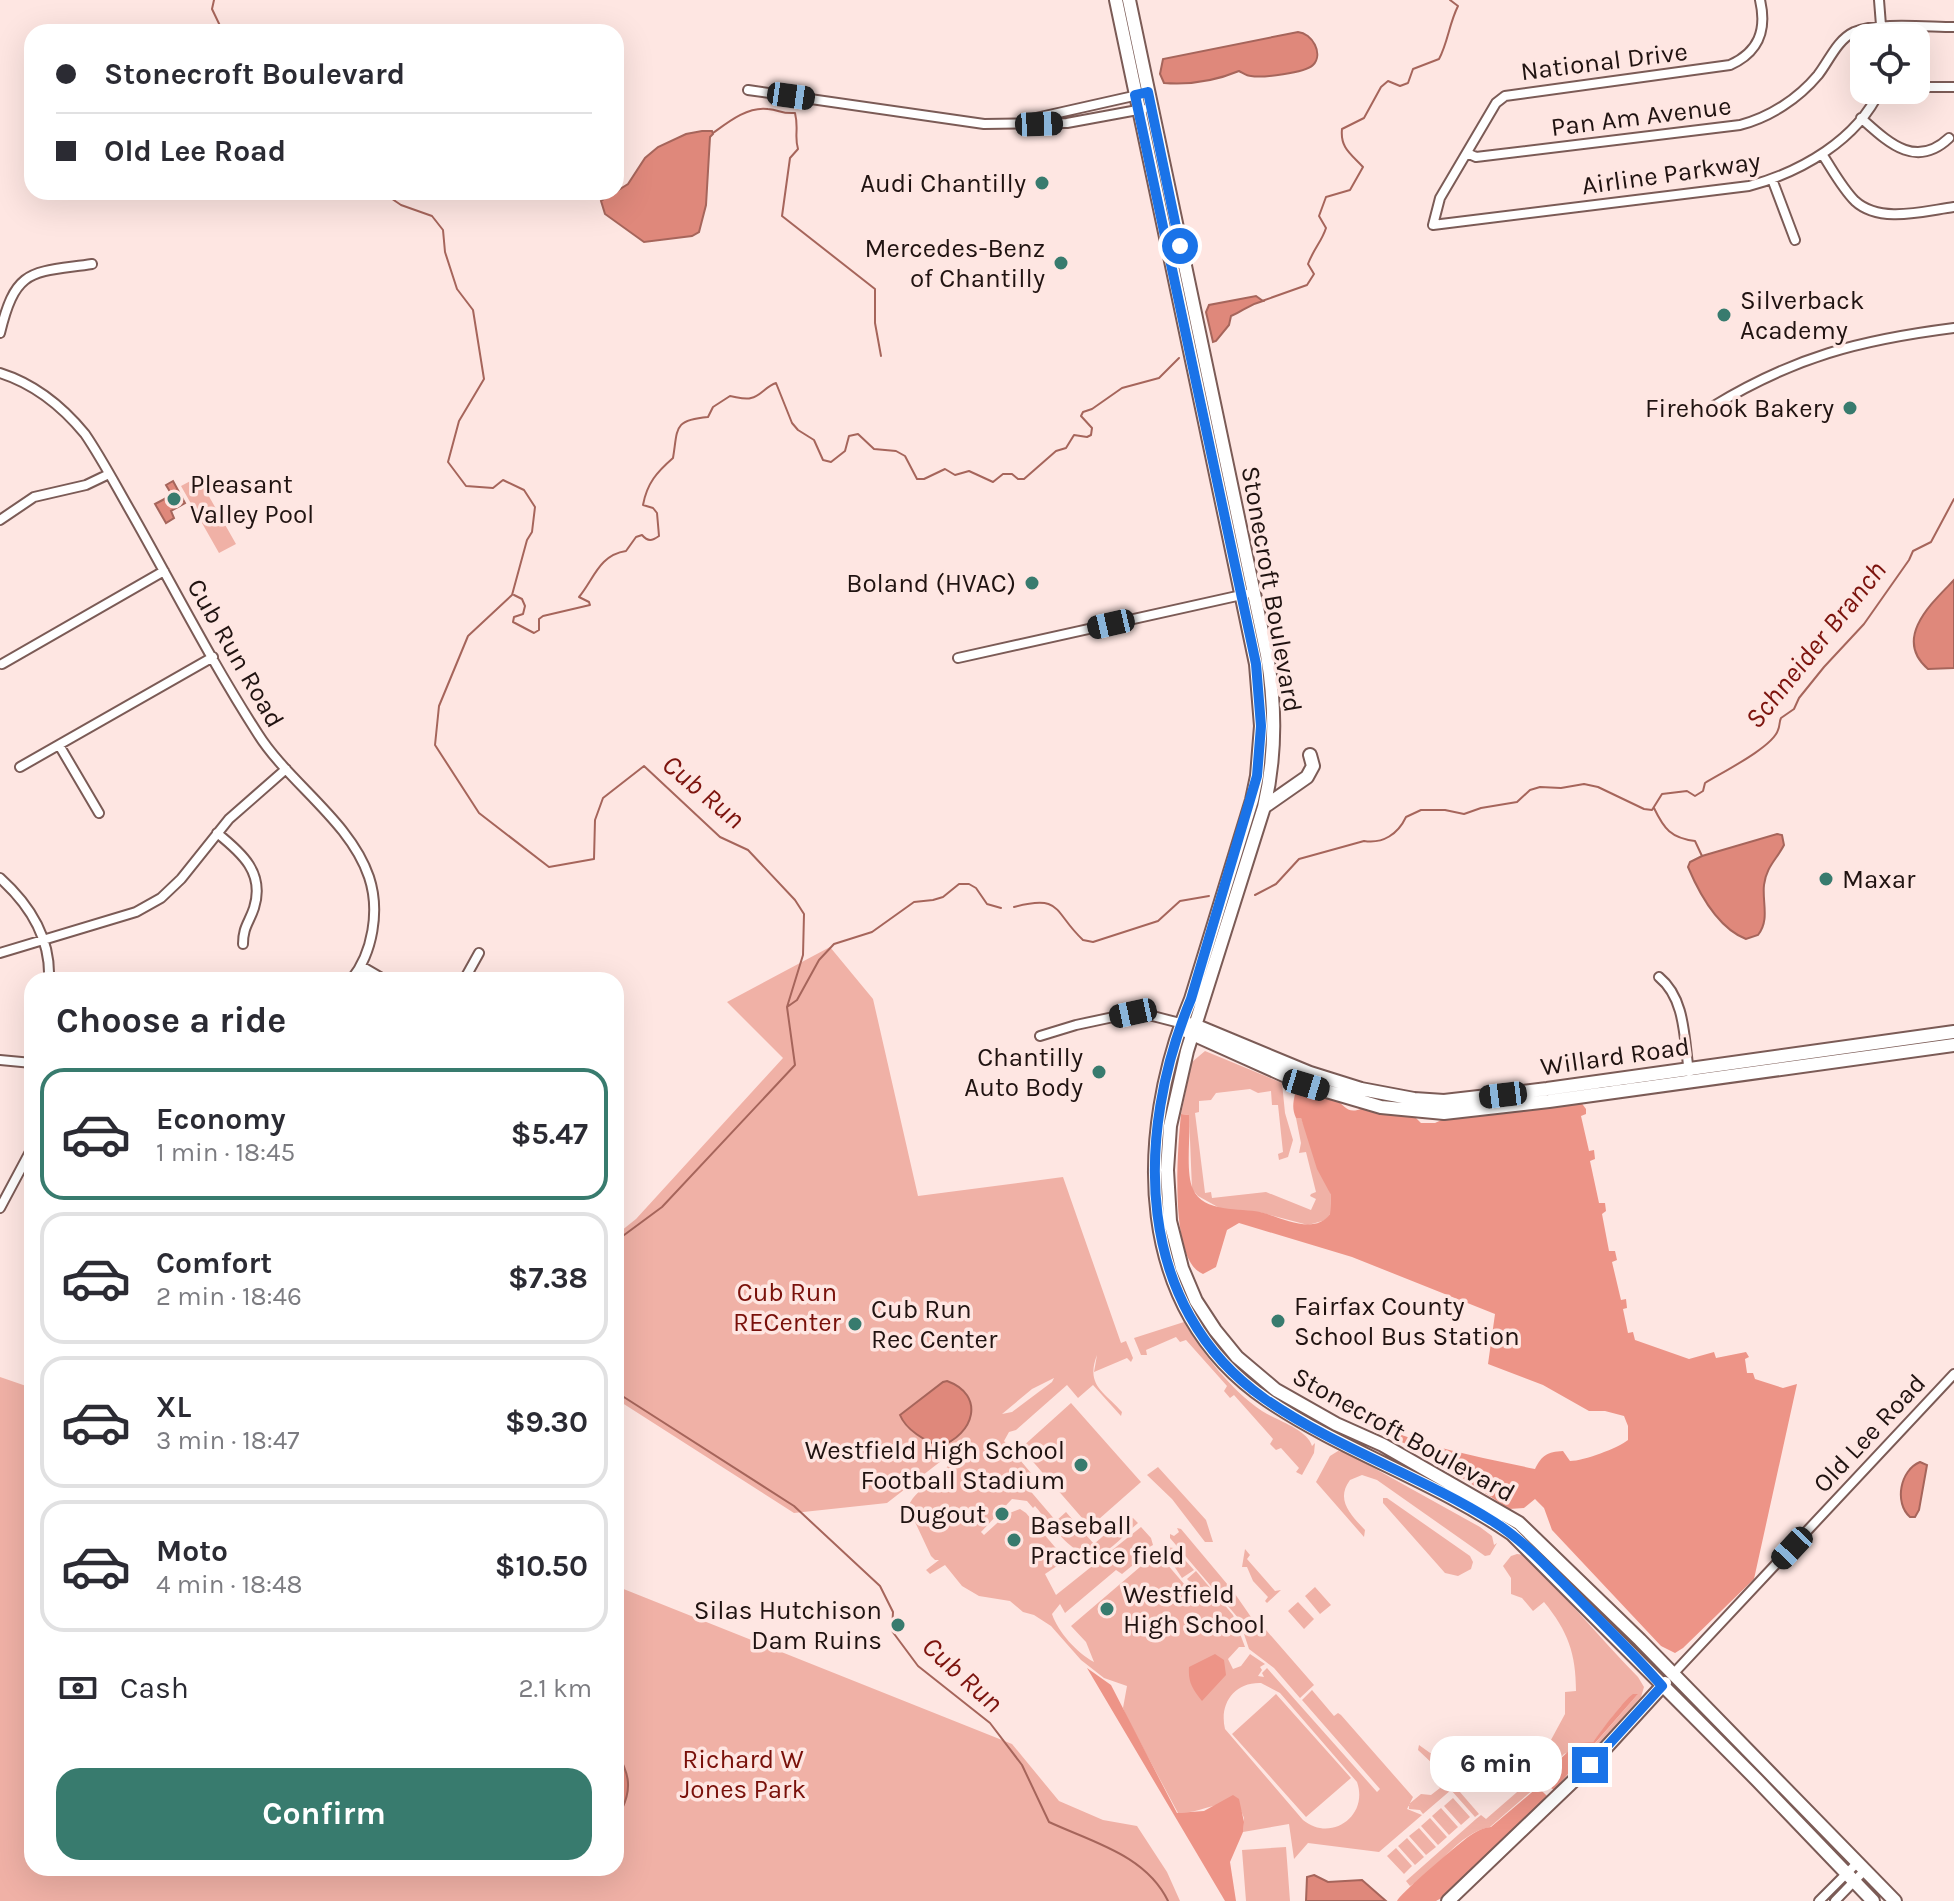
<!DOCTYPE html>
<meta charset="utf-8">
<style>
:root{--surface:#fff;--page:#f7f7f7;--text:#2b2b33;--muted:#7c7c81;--line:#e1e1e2;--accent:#387b6e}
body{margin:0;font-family:Karla,sans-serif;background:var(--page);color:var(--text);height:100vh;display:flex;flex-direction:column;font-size:30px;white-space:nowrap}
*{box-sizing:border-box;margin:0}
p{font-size:26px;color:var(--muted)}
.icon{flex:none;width:44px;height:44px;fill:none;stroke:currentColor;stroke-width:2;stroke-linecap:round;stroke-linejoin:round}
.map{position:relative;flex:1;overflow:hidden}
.drawer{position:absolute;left:24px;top:972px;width:600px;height:904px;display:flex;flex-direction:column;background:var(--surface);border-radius:24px;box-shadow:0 8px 32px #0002}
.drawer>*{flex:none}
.banner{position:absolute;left:24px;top:24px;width:600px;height:176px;border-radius:24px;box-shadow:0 8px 32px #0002;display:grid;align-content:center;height:176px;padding:0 32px;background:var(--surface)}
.tools{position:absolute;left:1850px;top:24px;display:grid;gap:16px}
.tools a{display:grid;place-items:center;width:80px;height:80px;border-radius:16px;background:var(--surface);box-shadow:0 8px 32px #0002;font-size:40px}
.end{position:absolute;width:36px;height:36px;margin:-18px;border:10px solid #1a73e8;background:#fff;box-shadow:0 0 0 4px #fff}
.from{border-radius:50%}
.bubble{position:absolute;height:56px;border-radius:24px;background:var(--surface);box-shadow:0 8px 32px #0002;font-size:26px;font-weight:700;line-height:56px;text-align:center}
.car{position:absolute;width:24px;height:48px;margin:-24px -12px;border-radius:10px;box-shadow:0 0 6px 2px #0007;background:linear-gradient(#222 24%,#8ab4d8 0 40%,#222 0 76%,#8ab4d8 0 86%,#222 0)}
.banner b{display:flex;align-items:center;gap:28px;height:76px;font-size:30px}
.banner b+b{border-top:2px solid var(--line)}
.banner i{width:20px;height:20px;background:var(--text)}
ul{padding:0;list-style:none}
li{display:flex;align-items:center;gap:24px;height:132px;margin:0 16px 12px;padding:0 16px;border:4px solid var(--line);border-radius:24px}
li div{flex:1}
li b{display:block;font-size:30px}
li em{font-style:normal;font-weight:700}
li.active{border-color:var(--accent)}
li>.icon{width:72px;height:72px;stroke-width:1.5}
h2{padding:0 32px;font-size:36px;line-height:96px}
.pay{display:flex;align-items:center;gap:20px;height:88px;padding:0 32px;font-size:30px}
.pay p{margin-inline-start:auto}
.action{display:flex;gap:16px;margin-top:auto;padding:16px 32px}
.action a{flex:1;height:92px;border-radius:24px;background:var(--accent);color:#fff;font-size:32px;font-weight:700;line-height:92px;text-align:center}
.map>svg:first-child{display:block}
.green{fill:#f0b1a6;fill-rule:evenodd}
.forest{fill:#ed9487}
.water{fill:#df887b;stroke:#a6655b;stroke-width:2}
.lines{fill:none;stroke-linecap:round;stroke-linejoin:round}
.stream{stroke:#a6655b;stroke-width:2}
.street-casing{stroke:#7b5b56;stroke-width:12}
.secondary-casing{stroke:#7b5b56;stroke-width:16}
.street{stroke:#fff;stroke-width:8}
.secondary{stroke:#fff;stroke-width:12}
.route{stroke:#1a73e8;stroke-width:10}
.poi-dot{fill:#387b6e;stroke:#fee6e2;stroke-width:3}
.labels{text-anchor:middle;stroke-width:7;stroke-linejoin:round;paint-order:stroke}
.street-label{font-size:26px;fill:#201311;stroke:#fee6e2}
.poi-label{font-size:26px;fill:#201311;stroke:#fee6e2;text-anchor:end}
.park-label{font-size:26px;fill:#79100a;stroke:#fee6e2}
.water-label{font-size:28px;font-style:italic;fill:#7c130d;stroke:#fee6e2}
</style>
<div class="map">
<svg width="1954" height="1901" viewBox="0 0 1954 1901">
<rect width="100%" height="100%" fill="#fee6e2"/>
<path class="green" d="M198,477L236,544L219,553L181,486Z
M830,947L873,999L918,1196L1063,1177L1121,1343L1126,1341L1133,1358L1131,1362L1127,1358L1094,1372L1097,1355C1085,1386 1105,1392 1122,1412L1121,1416L1093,1385L1078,1398L1067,1385L1016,1430L1009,1432L1004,1441L1031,1473L1021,1480L1056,1521L1066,1512L1094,1544L1125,1517L1133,1518L1138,1523C1126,1533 1112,1550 1098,1555C1076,1562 1048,1521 1035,1506L1033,1508L1027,1501L1012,1499L981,1532L984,1535L1007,1514L1020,1509L1026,1513L1066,1560L1045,1574L1056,1595L1141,1527L1151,1538L1153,1545L1133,1556L1138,1561L1122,1574L1116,1570L1065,1613L1060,1604L1052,1614C1058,1632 1077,1653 1094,1662L1086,1642L1071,1626L1154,1555L1160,1556L1197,1599L1207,1600L1209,1588L1200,1587L1197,1589L1187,1579L1196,1571L1233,1615L1245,1647H1239L1228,1659L1233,1669L1241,1666L1250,1654L1265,1664L1260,1667L1262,1670L1258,1676L1264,1677L1262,1673L1267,1668L1377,1792L1380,1789L1302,1700L1312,1690L1334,1716L1338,1713L1341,1715L1413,1797L1407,1809L1422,1815L1379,1852L1308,1843L1294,1859L1289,1824L1243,1832L1244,1818L1238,1803C1217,1801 1201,1813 1178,1813L1126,1716L1123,1708L1127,1686L1104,1678L1081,1660L1051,1626L1034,1615L1023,1612L1010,1601L979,1596L962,1586L945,1565L930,1574L926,1570L939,1560H935L931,1556L908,1507C919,1481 944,1487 954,1451L887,1503L794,1513L616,1399V1235L636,1219L783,1058L727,1002ZM1054,1378L1052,1382L1012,1412L1002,1414L1032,1389ZM1261,1683L1280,1693L1357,1782C1369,1816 1331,1843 1303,1820L1225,1729C1219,1704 1234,1682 1261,1683Z
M1205,1051L1282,1083L1285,1113L1293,1140L1288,1157L1279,1160L1278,1154L1283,1152L1278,1105H1272L1271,1091L1258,1093L1250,1089L1216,1093L1211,1100L1199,1101V1112L1195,1113L1205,1193L1211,1192L1212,1198L1266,1192L1311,1210L1316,1199L1310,1196L1311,1194L1316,1192L1306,1152L1299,1153L1301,1143L1296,1118H1301L1331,1195L1330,1214L1326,1220L1308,1225L1259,1212L1225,1211L1198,1196L1192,1189L1189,1115L1181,1114L1192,1062Z
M1184,1322C1204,1355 1230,1389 1262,1411C1277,1421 1307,1429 1312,1446L1315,1443L1314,1453L1302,1475L1296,1472L1299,1468L1281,1448L1276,1450L1270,1444L1273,1439L1234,1395L1230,1398L1224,1391L1227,1386L1186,1340L1180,1342L1176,1337L1146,1350L1147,1355H1141L1134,1338Z
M0,1377L32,1388V1868H616V1586L1012,1744L1059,1801L1103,1820L1137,1826L1167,1872L1180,1901H0Z
M1071,1403L1141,1482L1090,1527L1021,1448Z
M1338,1451L1345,1452L1480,1527L1492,1536L1494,1545L1497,1543L1490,1555L1485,1556L1377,1480L1362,1475L1350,1480C1335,1500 1351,1515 1365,1530L1364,1537L1316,1482L1330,1456Z
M1158,1467L1206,1520L1213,1542H1205L1172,1499L1147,1475Z
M1383,1498H1387L1470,1556L1473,1562L1471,1569L1458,1576L1445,1573L1383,1503Z
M1177,1528L1181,1529L1233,1591L1260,1630H1266L1314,1685L1300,1698L1274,1668L1249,1649L1239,1619L1170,1538V1534L1174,1536L1179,1532Z
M1165,1547L1174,1548L1194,1570L1182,1578L1170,1560L1173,1556Z
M1245,1549L1250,1555L1247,1559L1275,1591L1281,1590L1267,1603L1265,1601L1268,1597L1253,1581L1247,1567H1242Z
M1517,1554L1525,1555C1564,1595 1599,1637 1638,1677L1644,1687L1641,1697L1598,1746L1571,1771L1638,1694L1621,1706L1593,1742L1564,1754L1551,1768L1542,1782L1490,1827C1458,1833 1438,1870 1410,1886L1406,1881L1476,1819L1481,1815L1486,1819L1524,1786L1525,1767L1545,1751L1565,1714V1692L1576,1691C1576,1654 1568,1631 1544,1602L1533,1611L1522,1598L1511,1594V1578L1503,1566L1511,1556Z
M1315,1587L1331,1605L1320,1614L1305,1596Z
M1298,1602L1314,1619L1304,1629L1288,1611Z
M1276,1694L1351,1778L1306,1817L1232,1734Z
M1419,1745L1433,1755L1464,1757L1465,1760L1450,1766L1434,1765L1418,1750Z
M1465,1762L1466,1765L1477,1763L1481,1769L1470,1779L1455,1775L1463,1777V1774L1448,1770L1447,1775H1442L1436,1768H1453Z
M1441,1777H1447L1479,1814L1475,1817L1451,1790L1423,1814L1420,1810L1409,1809V1804L1421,1794L1431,1795L1440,1788L1437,1782Z
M1453,1798L1470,1817L1461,1825L1444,1806Z
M1441,1808L1458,1827L1449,1835L1432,1816Z
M1430,1818L1447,1837L1438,1845L1421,1826Z
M1419,1828L1436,1847L1426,1855L1409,1836Z
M1407,1838L1424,1857L1415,1865L1398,1846Z
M1286,1847L1290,1901H1246L1242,1850Z
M1396,1848L1412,1866L1404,1874L1387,1856Z"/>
<path class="forest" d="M1303,1089C1313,1092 1326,1094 1335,1099C1346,1106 1347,1115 1363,1108L1414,1116L1421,1123H1435L1448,1117L1523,1109L1527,1111L1580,1101L1586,1109V1114L1581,1116L1589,1151L1594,1150L1595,1159L1590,1161L1599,1203H1605L1606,1211L1602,1214L1609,1251H1615L1617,1260L1612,1262L1621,1300L1626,1299L1627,1308L1623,1309L1628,1333L1633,1332L1635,1340L1689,1359L1714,1352L1716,1358L1746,1352L1749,1357L1745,1359L1747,1373H1753L1755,1379L1783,1388L1797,1384L1754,1579L1683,1648L1675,1653L1661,1646L1552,1530L1544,1508L1535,1499L1524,1508L1509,1509L1434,1459L1358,1419L1361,1416C1414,1446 1475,1456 1535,1469C1542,1455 1547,1452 1563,1451L1570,1461C1584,1461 1618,1448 1628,1440V1426L1624,1416L1605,1411H1589L1543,1385L1488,1364L1495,1314L1352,1257L1239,1223L1227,1230L1216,1267L1203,1274C1168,1260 1178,1146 1181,1114L1189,1115C1191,1135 1185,1172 1193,1189C1203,1213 1241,1208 1260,1212C1281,1217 1314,1236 1330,1214L1331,1195L1317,1169L1301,1118H1296C1292,1109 1293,1103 1295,1094Z
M1215,1654L1224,1660L1226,1675L1202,1701C1192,1688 1188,1682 1189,1667Z
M1087,1668L1111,1685L1177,1813L1204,1811L1233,1795L1239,1799L1244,1822L1243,1832L1230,1862L1236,1901H1225Z
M1633,1694H1638L1554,1790L1542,1782L1551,1768L1577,1743L1593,1742C1601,1731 1624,1700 1633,1694Z
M1538,1787L1547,1796L1445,1896L1436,1901H1397C1403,1891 1455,1847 1468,1837C1475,1832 1482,1828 1491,1827Z"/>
<path class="water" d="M1298,32C1312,33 1324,54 1313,65C1305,73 1262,78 1251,76C1247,76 1243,73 1239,71C1215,81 1190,85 1164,83L1160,74L1163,59Z
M702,131H712L713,134L710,137L706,205L699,232L692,236L644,242L605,214L601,201L628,184L645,158L658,147L686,134Z
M1256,296L1263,301C1247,305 1245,310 1231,316L1229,325L1216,341L1213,342L1206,312L1209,305Z
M173,481L185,503L171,511L174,518L166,523L155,504L172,495L166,485Z
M1954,580V668L1928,669C1892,638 1933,602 1954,580Z
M1777,834L1782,835L1784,845C1777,859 1766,867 1764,885C1762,902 1770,920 1758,935L1746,939C1718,928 1699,893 1688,867L1690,862L1702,856Z
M947,1381C986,1395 974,1435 940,1446C925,1441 906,1430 900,1415L943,1382Z
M1920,1462L1927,1465L1919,1510L1915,1517H1910C1894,1503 1900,1470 1920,1462Z
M616,1750C628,1772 633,1786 622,1809L616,1811Z
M1314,1875L1328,1882L1362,1880L1386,1901H1306L1307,1877Z"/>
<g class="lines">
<path class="stream" d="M214,0L212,9L223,32
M713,133C728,122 748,106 768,109C780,110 781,114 795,113C799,129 794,136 798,149L790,158L782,216L875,289V323L881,356
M382,192L401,205L432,216L443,230L445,252L457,289L473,310L484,379L459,421L448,462L466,486L493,488L503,480L524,490L535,507L532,532L527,540L512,595L468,636L439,706L435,745L479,813L549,867L594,859L595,820L603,798L644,766L720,837L748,850L795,900L804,914L803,955L787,1007L795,1065L662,1207L616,1241
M1262,301L1307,285L1314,274L1308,264C1313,250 1322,241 1326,228L1319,216L1326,197L1350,190L1363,167C1351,154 1340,148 1342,129L1364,118L1381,87L1388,81L1400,86L1408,83L1413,69L1439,59C1448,42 1449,24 1458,6L1450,0
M514,595L522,599L525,606L523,614L514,617L513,622L534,633L539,630V619L543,616L590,605L589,602L579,597C594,579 599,555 626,551L636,537L642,535C648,542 652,541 659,536L657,513L653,508L643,505C647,483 657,472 673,458C678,428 673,420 708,417L713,407L730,396C737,397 745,400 751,398C761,396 766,386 776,383L792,423L798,430L814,440L823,460L831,462L845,451L849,436L858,434L874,449L896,451L905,456L917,479H924L945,469L955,475L969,471L993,482L1003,474H1012L1018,479H1024L1056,451L1066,448L1074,435L1087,437L1091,435L1092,428L1081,416L1083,412L1092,409L1122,388L1159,378L1179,358
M1654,808C1664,829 1671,838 1695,841L1702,856
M1255,895L1276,884L1299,859L1364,841C1383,844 1398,834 1406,817L1421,810H1445L1464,814L1481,808L1517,802L1530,790L1540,787L1561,788L1584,784L1598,787L1644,809L1652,810L1662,794L1687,791L1695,796L1703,791L1705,783C1721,773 1773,747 1778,730C1780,726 1779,722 1781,718L1794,709L1799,698L1824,667L1864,624L1909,560L1913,551L1931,542L1954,499
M1014,907C1063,894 1053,912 1083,940L1093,942L1158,921L1180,901L1209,896
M787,1007L797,1000L819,960L834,944L872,932L914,902L933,900L943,897L959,884H969L976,888L987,904L1001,908
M616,1392L794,1506L880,1586L893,1612L892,1631L918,1666L990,1723L1022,1765L1049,1822C1092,1842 1146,1855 1168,1901"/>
<defs>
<path id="street" d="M1760,0C1767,30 1759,52 1730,65L1505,96L1496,103L1440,198L1433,225L1749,186C1801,172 1857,140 1880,90
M1879,0L1882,38
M1916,87H1954
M748,90L984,124L1067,123L1143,109
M1861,118C1887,141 1915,170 1949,138
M1027,120L1138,95
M1467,153L1476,157L1740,125C1770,117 1798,99 1818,75C1829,61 1837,40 1854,32C1878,22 1927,27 1954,27
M1822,154C1832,169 1842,188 1855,201C1880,224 1924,211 1954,207
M1772,179L1795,240
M0,333C16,267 31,273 92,264
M0,373C35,384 62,406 85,434C102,459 116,486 131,512C173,586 212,663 258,734C289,783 350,821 369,877C380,910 373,953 351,980
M1712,407C1794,357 1859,340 1954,328
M0,520L34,497L86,485L109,474
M958,658L1246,594
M2,664L164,571
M59,745L99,813
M20,767L213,657
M217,833C242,853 265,873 254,908C249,923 243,927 243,944
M0,878C30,905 51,938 49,980
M0,953L136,912L161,898L181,879L229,819L286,769
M361,966L385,980
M1659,977C1686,999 1684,1040 1689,1072
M464,980L479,953
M1040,1036L1076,1025L1137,1012L1180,1023
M0,1060L32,1063
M0,1208L32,1148
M1673,1674L1954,1374
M1819,1901L1857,1863
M1835,1901L1864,1871"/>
<path id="secondary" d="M1116,0L1256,664L1261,726L1257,776L1252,800L1191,999C1135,1135 1133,1309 1267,1400C1344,1452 1435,1481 1512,1534L1758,1781L1873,1901
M1129,0L1267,655C1276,707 1276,756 1264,807L1187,1051L1170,1126L1167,1170L1170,1221L1182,1268L1196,1301L1215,1330L1237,1357L1276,1390L1336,1424L1383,1445L1519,1523L1640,1640L1895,1901
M1264,807L1307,777L1313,766L1310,755
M1192,1024L1310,1073L1361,1089L1414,1099L1444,1101L1547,1089L1954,1032
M1188,1032L1306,1085L1381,1107L1444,1113L1549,1101L1954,1045
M1448,1901L1590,1765L1665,1683"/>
</defs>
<use href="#street" class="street-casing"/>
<use href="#secondary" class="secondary-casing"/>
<use href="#street" class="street"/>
<use href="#secondary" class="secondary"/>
</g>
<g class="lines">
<path class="route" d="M1180,246L1148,92L1135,95L1256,664L1261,726L1257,776L1191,999C1135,1134 1133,1306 1265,1399C1336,1448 1421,1476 1494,1522C1526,1542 1552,1572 1579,1599C1607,1628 1636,1656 1662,1686L1590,1765"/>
</g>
<g class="poi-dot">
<circle cx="1042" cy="183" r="8"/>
<circle cx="1061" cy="263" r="8"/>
<circle cx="1724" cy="315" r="8"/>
<circle cx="1850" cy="408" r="8"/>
<circle cx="174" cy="499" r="8"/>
<circle cx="1032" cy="583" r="8"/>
<circle cx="1826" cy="879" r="8"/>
<circle cx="1099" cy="1072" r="8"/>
<circle cx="1278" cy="1321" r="8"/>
<circle cx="855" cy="1324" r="8"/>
<circle cx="1081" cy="1465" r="8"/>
<circle cx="1002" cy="1514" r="8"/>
<circle cx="1014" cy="1540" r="8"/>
<circle cx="1107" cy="1609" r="8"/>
<circle cx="898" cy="1625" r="8"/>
</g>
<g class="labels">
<g class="street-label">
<text transform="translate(1604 61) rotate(-7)" y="9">National Drive</text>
<text transform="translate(1641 116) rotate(-7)" y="9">Pan Am Avenue</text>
<text transform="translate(1671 173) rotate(-8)" y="9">Airline Parkway</text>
<text transform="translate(1272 589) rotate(80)" y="9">Stonecroft Boulevard</text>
<text transform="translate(236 653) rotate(60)" y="9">Cub Run Road</text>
<text transform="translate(1615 1056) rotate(-8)" y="9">Willard Road</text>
<text transform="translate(1869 1433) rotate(-47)" y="9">Old Lee Road</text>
<text transform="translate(1404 1434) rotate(29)" y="9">Stonecroft Boulevard</text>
</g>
<g class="poi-label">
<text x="1026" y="192">Audi Chantilly</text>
<text x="1045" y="257">Mercedes-Benz<tspan x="1045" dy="30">of Chantilly</tspan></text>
<text x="1740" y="309" text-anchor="start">Silverback<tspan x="1740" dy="30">Academy</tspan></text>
<text x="1834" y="417">Firehook Bakery</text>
<text x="190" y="493" text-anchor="start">Pleasant<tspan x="190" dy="30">Valley Pool</tspan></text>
<text x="1016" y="592">Boland (HVAC)</text>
<text x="1842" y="888" text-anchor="start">Maxar</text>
<text x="1083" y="1066">Chantilly<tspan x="1083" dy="30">Auto Body</tspan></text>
<text x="1294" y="1315" text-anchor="start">Fairfax County<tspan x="1294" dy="30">School Bus Station</tspan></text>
<text x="871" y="1318" text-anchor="start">Cub Run<tspan x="871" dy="30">Rec Center</tspan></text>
<text x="1065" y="1459">Westfield High School<tspan x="1065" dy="30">Football Stadium</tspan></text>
<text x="986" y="1523">Dugout</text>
<text x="1030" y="1534" text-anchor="start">Baseball<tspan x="1030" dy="30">Practice field</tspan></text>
<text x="1123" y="1603" text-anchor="start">Westfield<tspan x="1123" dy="30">High School</tspan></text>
<text x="882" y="1619">Silas Hutchison<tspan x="882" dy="30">Dam Ruins</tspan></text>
</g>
<g class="park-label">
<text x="787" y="1301">Cub Run<tspan x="787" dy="30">RECenter</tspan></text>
<text x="743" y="1768">Richard W<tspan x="743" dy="30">Jones Park</tspan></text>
</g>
<g class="water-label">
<text transform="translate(1815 644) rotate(-51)" y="10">Schneider Branch</text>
<text transform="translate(704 791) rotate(40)" y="10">Cub Run</text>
<text transform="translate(963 1674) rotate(42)" y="10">Cub Run</text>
</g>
</g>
</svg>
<div class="tools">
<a><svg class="icon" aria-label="locate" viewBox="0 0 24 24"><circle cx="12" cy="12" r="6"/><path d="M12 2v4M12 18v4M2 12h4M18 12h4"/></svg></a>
</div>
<i class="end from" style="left:1180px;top:246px"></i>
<i class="end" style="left:1590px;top:1765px"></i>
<div class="bubble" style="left:1430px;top:1736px;width:132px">6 min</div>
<i class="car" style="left:791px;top:96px;rotate:98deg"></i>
<i class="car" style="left:1039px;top:124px;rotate:88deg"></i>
<i class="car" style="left:1111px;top:624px;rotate:257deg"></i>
<i class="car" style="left:1133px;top:1013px;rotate:258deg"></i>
<i class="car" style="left:1306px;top:1085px;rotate:107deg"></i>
<i class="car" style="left:1503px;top:1095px;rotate:263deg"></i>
<i class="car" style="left:1792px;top:1548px;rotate:223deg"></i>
<div class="banner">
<b><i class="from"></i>Stonecroft Boulevard</b>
<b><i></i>Old Lee Road</b>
</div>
<section class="drawer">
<h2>Choose a ride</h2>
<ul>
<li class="active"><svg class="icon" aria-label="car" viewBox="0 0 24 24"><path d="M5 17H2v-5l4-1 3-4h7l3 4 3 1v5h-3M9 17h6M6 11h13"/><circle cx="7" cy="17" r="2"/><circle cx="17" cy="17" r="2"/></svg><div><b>Economy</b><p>1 min · 18:45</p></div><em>$5.47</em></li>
<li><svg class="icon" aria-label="car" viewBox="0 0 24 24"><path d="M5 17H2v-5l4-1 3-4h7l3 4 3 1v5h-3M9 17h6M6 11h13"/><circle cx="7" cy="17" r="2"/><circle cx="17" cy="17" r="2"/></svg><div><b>Comfort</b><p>2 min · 18:46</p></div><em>$7.38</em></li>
<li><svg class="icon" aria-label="car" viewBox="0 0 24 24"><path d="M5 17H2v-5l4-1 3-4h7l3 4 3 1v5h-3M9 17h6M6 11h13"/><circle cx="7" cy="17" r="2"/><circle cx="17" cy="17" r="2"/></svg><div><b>XL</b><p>3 min · 18:47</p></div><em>$9.30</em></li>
<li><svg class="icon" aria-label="car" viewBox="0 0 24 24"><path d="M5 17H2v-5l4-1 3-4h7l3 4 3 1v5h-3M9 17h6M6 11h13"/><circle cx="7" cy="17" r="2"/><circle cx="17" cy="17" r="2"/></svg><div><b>Moto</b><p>4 min · 18:48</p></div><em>$10.50</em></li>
</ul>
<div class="pay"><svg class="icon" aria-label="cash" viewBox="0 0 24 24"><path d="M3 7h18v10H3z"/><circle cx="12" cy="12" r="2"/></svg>Cash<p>2.1 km</p></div>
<div class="action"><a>Confirm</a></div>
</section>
</div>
